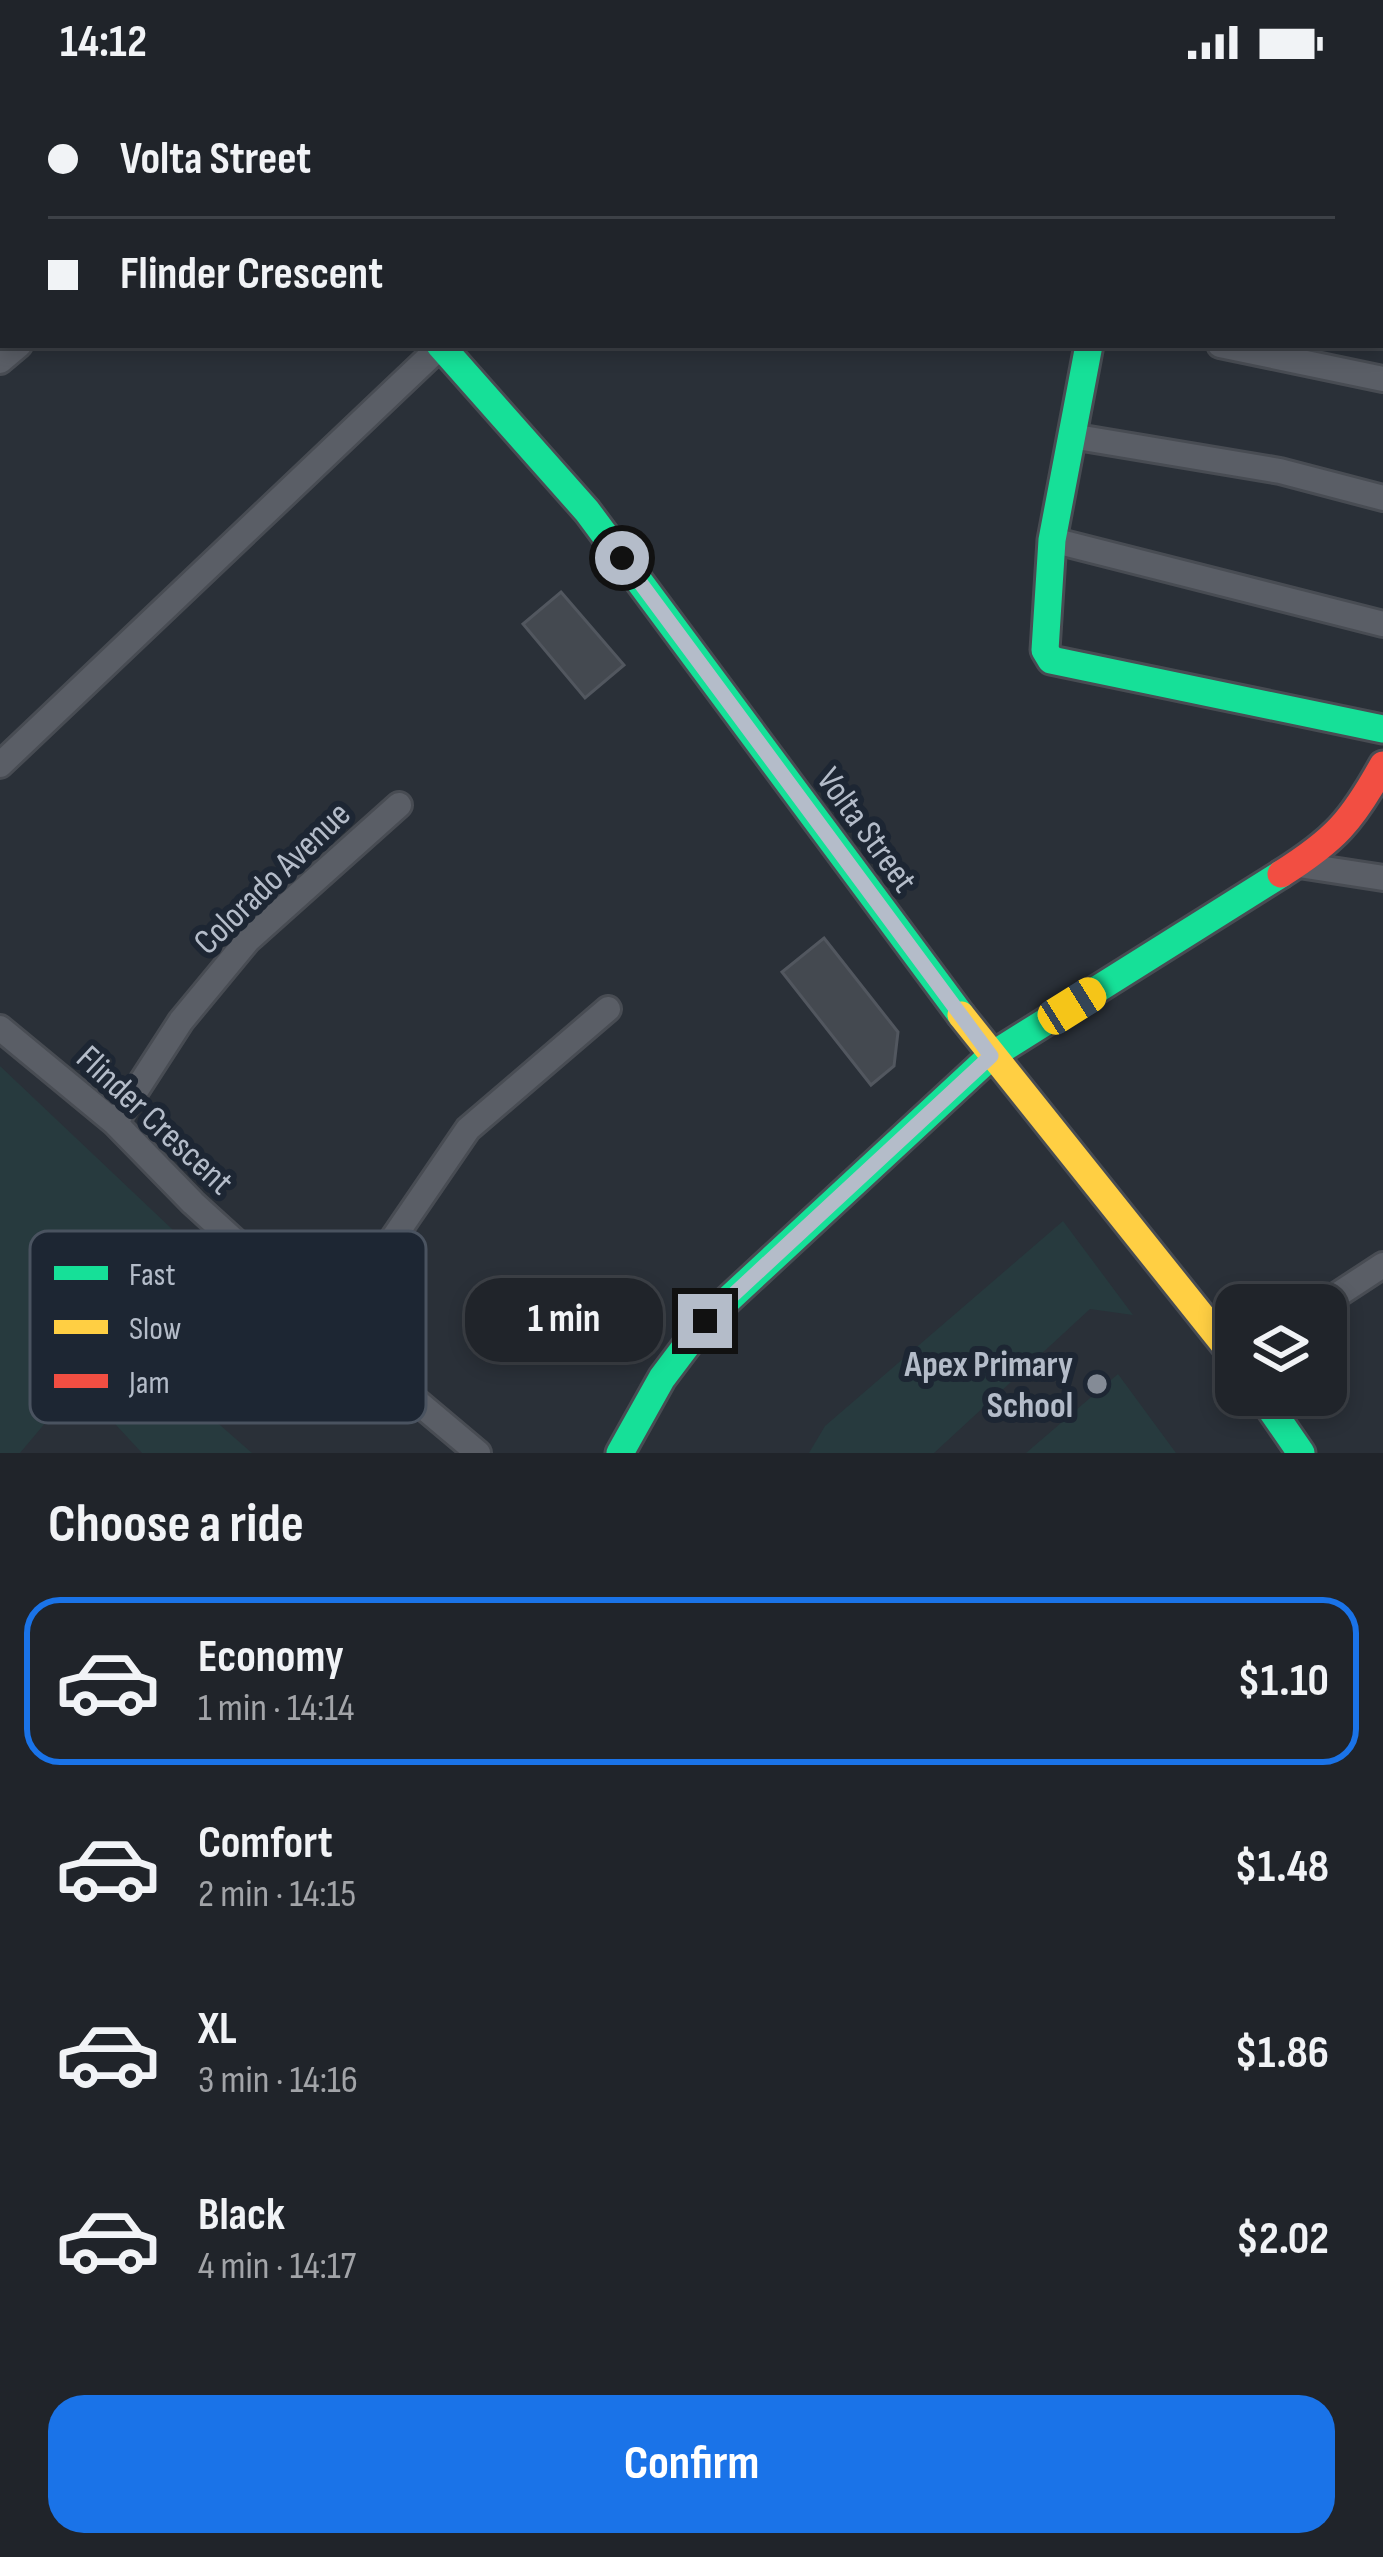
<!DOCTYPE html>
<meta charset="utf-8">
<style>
:root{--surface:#20242a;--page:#282c32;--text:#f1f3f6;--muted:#a2a4a8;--line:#3d4147;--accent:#1a73e8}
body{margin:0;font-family:"Sofia Sans Condensed",sans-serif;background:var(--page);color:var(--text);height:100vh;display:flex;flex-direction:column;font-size:45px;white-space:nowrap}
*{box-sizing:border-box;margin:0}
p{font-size:39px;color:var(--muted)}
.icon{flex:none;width:66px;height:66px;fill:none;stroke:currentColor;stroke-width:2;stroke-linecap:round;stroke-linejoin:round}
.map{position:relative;height:1369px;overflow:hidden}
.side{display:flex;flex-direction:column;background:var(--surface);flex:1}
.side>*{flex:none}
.top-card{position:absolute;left:0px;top:0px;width:1383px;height:264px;box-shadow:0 6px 18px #0003,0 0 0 3px var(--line);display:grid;align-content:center;height:264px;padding:0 48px;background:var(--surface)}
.tools{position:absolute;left:1215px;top:1200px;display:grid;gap:24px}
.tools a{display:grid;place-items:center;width:132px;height:132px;border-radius:24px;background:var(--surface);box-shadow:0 6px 18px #0003,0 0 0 3px var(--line);font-size:60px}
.end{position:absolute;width:54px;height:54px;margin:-27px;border:15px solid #b4bcc9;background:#111;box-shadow:0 0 0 6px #111}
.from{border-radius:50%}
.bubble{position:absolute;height:84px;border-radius:36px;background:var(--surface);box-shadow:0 6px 18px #0003,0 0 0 3px var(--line);font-size:39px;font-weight:700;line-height:84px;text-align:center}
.car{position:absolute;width:36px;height:72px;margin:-36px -18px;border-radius:15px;box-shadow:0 0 9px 3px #0007;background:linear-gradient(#f5c518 24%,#345 0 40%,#f5c518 0 76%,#345 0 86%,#f5c518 0)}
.top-card b{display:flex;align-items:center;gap:42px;height:114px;font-size:45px}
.top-card b+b{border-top:3px solid var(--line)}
.top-card i{width:30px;height:30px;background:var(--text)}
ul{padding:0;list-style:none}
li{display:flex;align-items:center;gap:36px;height:168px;margin:0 24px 18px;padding:0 24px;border:6px solid transparent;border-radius:36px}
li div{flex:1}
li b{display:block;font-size:45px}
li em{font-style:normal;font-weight:700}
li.on{border-color:var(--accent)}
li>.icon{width:108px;height:108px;stroke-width:1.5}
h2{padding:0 48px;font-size:54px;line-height:144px}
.button{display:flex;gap:24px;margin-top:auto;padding:24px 48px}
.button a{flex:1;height:138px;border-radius:36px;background:var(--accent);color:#fff;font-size:48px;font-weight:700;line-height:138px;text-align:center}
.status{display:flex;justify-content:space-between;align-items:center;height:84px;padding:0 60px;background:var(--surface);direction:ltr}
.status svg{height:33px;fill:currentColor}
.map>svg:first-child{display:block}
.green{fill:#273a3e}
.building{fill:#444950;stroke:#52575f;stroke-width:3}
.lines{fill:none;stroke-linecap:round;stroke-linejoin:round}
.street-casing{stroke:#484c53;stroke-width:30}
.fast-casing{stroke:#484c53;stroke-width:33}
.slow-casing{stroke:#484c53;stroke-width:33}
.jam-casing{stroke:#484c53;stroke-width:33}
.street{stroke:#5a5e66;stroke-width:24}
.fast{stroke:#16e098;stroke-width:27}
.slow{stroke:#ffcf43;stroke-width:27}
.jam{stroke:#f24e42;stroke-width:27}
.route{stroke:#b4bcc9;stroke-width:15}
.poi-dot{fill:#848b96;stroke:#1d2633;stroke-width:4.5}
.labels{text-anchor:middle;stroke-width:12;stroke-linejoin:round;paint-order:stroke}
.street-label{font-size:36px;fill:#b4bcc9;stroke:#1d2633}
.poi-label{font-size:36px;font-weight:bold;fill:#b4bcc9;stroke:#1d2633;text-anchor:end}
.key{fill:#1d2633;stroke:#4a5360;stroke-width:3}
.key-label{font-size:33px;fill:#b4bcc9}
</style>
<div class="status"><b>14:12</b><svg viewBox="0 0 49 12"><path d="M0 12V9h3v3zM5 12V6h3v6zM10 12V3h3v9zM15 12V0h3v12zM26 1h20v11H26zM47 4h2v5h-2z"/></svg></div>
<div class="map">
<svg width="1383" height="1369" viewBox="0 0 1383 1369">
<rect width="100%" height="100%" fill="#2a3038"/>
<path class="green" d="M0,982L192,1164L117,1251L252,1369H142L78,1300L20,1369H0Z
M1063,1137L1133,1231L1090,1225L934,1369H809L825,1342Z
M1118,1290L1176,1369H1026Z"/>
<path class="building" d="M561,508L624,581L585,614L523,540Z
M824,854L898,948L894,982L871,1001L782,888Z"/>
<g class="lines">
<defs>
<path id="street" d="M832,0L841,3
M1039,3V0
M1380,172L1383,173
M1220,261L1383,295
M0,277L19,261
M1071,352L1280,387L1383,414
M1052,456L1383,540
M0,681L441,262
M1299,781L1383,794
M0,944L115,1039L193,1119L339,1252L478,1369
M115,1039L181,937L248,856L399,721
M1322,1221L1383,1181
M339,1252L392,1156L468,1045L608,925"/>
<path id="fast" d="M196,0L199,3
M440,261L587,427L961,931
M1089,261L1052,456L1045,566L1051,576L1383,645
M1261,1311L1301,1369
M620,1369L662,1294L705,1237L991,972L1281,790"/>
<path id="slow" d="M961,931L1236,1275"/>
<path id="jam" d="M1281,790C1335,756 1352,737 1383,681"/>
</defs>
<use href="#street" class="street-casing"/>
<use href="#fast" class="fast-casing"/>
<use href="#slow" class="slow-casing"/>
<use href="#jam" class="jam-casing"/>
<use href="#street" class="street"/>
<use href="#fast" class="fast"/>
<use href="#slow" class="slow"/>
<use href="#jam" class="jam"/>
</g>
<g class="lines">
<path class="route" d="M622,474L991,972L705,1237"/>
</g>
<circle class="poi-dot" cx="1097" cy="1300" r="12"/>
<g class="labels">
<g class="street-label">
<text transform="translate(868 745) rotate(54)" y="13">Volta Street</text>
<text transform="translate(271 793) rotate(-44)" y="13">Colorado Avenue</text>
<text transform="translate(156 1035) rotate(43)" y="13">Flinder Crescent</text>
</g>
<g class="poi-label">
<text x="1073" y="1292">Apex Primary<tspan x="1073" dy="41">School</tspan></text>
</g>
</g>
<rect x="30" y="1147" width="396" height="192" rx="18" class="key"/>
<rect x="54" y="1182" width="54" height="14" fill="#16e098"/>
<rect x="54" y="1236" width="54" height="14" fill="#ffcf43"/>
<rect x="54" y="1290" width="54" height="14" fill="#f24e42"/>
<g class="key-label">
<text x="129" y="1201">Fast</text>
<text x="129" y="1255">Slow</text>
<text x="129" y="1309">Jam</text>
</g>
</svg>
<div class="tools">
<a><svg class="icon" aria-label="layers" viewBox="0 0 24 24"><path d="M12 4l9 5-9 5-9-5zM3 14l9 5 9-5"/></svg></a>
</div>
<i class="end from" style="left:622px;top:474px"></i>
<i class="end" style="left:705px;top:1237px"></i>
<div class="bubble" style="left:465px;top:1194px;width:198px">1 min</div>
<i class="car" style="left:1072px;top:922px;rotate:58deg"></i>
<div class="top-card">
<b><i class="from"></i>Volta Street</b>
<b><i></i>Flinder Crescent</b>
</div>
</div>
<section class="side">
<h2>Choose a ride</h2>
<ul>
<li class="on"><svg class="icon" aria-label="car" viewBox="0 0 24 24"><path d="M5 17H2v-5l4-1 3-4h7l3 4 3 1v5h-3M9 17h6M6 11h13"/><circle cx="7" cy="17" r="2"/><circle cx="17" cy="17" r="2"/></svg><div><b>Economy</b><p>1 min · 14:14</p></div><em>$1.10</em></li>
<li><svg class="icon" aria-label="car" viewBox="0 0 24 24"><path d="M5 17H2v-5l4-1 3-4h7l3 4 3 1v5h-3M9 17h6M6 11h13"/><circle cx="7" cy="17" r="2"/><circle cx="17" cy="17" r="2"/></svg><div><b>Comfort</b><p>2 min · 14:15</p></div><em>$1.48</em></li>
<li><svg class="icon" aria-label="car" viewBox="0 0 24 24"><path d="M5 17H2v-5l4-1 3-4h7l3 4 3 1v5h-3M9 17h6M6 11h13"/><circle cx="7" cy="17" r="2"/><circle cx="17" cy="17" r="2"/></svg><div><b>XL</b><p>3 min · 14:16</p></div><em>$1.86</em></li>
<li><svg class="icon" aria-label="car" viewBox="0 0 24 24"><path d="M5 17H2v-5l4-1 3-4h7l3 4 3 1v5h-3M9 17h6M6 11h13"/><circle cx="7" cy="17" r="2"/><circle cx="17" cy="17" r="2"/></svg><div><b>Black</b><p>4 min · 14:17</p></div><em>$2.02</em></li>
</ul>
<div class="button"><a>Confirm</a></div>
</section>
